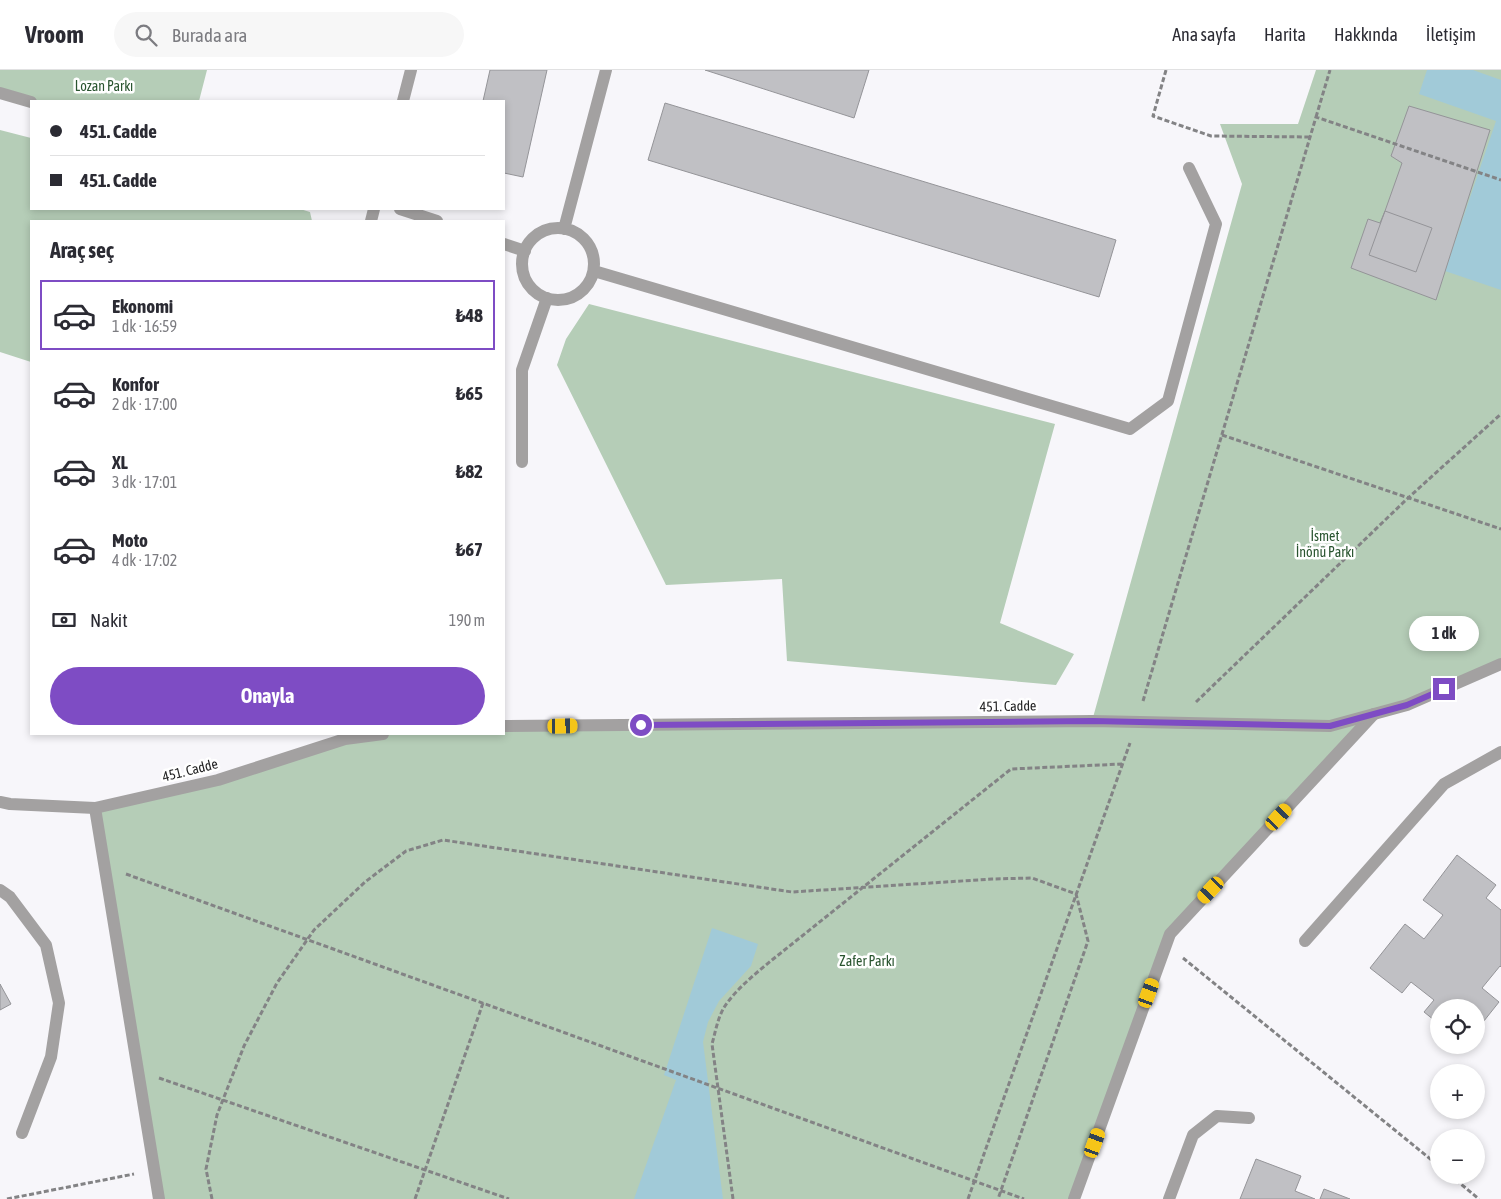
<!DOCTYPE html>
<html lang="tr">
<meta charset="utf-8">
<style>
:root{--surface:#fff;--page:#f7f7f7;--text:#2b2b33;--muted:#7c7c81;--line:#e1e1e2;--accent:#7e4cc4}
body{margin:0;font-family:"Asap Condensed",sans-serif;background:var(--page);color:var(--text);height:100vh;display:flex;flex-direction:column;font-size:19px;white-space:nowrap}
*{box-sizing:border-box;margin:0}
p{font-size:16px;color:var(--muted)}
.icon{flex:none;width:28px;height:28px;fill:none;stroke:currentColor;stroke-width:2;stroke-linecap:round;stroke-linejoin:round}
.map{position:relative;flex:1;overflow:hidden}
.drawer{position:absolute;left:30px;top:150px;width:475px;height:515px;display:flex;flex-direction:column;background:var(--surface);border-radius:0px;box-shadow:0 2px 8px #0003}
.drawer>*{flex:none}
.hud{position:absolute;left:30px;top:30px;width:475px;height:110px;border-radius:0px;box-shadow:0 2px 8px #0003;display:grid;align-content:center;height:110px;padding:0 20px;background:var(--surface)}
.fabs{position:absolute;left:1430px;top:929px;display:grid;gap:10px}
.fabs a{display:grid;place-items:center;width:55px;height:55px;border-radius:50%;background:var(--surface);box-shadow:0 2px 8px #0003;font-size:25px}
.end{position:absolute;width:22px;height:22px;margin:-11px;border:6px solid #7e4cc4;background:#fff;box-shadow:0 0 0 2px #fff}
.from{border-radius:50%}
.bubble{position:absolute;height:35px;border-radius:18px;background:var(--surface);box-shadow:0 2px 8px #0003;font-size:16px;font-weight:700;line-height:35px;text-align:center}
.car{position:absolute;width:15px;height:30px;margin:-15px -8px;border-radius:6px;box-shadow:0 0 4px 1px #0007;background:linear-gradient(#f5c518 24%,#345 0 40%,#f5c518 0 76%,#345 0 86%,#f5c518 0)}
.hud b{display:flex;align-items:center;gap:18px;height:48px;font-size:19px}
.hud b+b{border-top:1px solid var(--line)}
.hud i{width:12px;height:12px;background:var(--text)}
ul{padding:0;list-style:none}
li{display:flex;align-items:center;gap:15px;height:70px;margin:0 10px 8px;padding:0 10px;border:2px solid transparent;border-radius:0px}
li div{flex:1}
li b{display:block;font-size:19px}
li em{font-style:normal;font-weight:700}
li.current{border-color:var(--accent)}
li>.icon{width:45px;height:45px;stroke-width:1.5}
h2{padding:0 20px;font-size:22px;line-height:60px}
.pay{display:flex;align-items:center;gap:12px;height:55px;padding:0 20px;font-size:19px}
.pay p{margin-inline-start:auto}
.primary-button{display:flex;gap:10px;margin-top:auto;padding:10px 20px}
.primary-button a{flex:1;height:58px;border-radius:30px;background:var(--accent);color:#fff;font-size:20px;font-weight:700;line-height:58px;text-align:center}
header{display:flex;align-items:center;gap:30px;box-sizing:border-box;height:70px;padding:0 25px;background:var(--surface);border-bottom:1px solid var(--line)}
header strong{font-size:24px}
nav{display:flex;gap:28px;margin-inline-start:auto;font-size:18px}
.search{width:350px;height:45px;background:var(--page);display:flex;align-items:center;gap:12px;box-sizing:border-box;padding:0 18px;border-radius:28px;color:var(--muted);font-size:19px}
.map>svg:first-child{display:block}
.green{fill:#b5cdb7}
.water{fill:#a1cad8}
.building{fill:#c0c0c4;stroke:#949498}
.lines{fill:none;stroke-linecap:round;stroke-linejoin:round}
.path{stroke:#838385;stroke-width:3;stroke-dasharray:5 2.5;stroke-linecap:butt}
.service{stroke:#a3a1a1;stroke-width:12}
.minor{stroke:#a3a1a1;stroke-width:12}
.tertiary{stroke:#a3a1a1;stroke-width:12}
.route{stroke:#7e4cc4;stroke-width:6}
.labels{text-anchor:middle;stroke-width:5;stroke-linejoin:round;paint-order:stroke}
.park-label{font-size:14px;fill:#29542f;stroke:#fff}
.street-label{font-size:14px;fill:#232324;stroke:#fff}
</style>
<header>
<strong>Vroom</strong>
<div class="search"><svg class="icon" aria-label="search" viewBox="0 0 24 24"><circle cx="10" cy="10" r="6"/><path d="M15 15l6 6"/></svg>Burada ara</div>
<nav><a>Ana sayfa</a><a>Harita</a><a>Hakkında</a><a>İletişim</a></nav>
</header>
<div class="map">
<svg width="1501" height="1129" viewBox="0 0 1501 1129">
<rect width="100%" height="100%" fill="#f7f6fa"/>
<path class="green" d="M0,0H207L199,31H31L0,23Z
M1316,0H1501V594L1374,644L1170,864L1074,1129H159L95,738L383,664H504V656L1092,651L1242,114L1220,54H1298Z
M0,60L31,68V139H300L310,142L312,151H31V292L0,282Z
M589,234L1055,354L1000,553L1074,584L1056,615L787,591L782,509L666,515L557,295L566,269Z"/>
<path class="water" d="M1427,0H1473L1501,10V220L1445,201L1496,51L1419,24Z
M712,858L758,874L751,896L719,931L708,952L703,972L723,1129H634L676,1010L664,1005Z"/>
<path class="building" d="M490,0H547L523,107L504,103V31H483Z
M705,0H869L854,48Z
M665,33L1116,170L1099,227L648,90Z
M1409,36L1490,60L1436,230L1351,198L1368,149L1380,153L1385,141L1402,93L1391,86Z
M1385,141L1432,158L1416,202L1369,185Z
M1457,785L1496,815L1486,828L1501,840V897L1500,896L1482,918L1499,932L1476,961V938H1439V954L1424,942L1434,930L1411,912L1402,923L1370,898L1405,854L1424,869L1443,845L1423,830Z
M0,914L11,934L0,940Z
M1256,1089L1301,1106L1295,1121L1315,1129H1240Z
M1324,1119L1350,1129H1320Z"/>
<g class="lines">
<path class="path" d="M1166,0L1153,46L1211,66L1310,67
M1316,47L1330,0
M1222,365L1501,459
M1143,631L1316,47L1501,110
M1196,632L1408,428L1501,344
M126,804L1024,1129
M1183,888L1439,1096
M159,1008L509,1129
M1450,1105L1479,1129
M7,1129L134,1104
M212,1129L206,1099L217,1045L244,976L277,913L314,860L365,812L406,781L443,770L792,822L992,809L1032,808L1076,824L1088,871L998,1129
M415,1129L483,933
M733,1129L712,974C716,960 718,945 727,933C739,917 756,903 772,890L1011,699L1122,694
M968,1129L1130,673"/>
<path class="service" d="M0,23L31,32
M403,31L411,0
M400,139L437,151
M371,151L374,139
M522 194a36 36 0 1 1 72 0a36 36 0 1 1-72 0Z
M564,159L606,0
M504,174L525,181
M594,201L1130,359L1168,331L1216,154L1189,98
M522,392V300L547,228
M0,820L10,827L46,875L59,933L51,987L22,1063
M1305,871L1444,714L1501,682
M1169,1129L1193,1065L1217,1046L1249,1048"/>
<path class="minor" d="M95,738L159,1129
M1074,1129L1170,864L1374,644"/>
<path class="tertiary" d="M504,656L1092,651L1330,656L1407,635L1501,594
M0,732L10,734L95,738L218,710L345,669L383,664"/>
</g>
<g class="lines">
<path class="route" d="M641,655L1092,651L1330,656L1407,635L1444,619"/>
</g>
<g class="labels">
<g class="park-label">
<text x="104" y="21">Lozan Parkı</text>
<text x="1325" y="471">İsmet<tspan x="1325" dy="16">İnönü Parkı</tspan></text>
<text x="867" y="896">Zafer Parkı</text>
</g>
<g class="street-label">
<text transform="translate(1008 636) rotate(-1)" y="5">451. Cadde</text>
<text transform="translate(190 700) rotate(-14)" y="5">451. Cadde</text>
</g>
</g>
</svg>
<div class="fabs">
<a><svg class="icon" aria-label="locate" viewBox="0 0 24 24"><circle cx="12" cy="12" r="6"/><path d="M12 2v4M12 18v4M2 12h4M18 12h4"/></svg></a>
<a>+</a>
<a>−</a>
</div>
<i class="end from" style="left:641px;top:655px"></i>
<i class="end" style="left:1444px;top:619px"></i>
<div class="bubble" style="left:1409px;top:546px;width:70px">1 dk</div>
<i class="car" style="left:563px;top:656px;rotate:89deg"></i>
<i class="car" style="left:1279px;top:747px;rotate:43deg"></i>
<i class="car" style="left:1211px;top:820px;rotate:223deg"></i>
<i class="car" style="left:1149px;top:923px;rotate:20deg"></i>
<i class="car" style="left:1095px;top:1073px;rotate:20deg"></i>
<div class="hud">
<b><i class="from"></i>451. Cadde</b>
<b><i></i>451. Cadde</b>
</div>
<section class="drawer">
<h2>Araç seç</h2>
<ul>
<li class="current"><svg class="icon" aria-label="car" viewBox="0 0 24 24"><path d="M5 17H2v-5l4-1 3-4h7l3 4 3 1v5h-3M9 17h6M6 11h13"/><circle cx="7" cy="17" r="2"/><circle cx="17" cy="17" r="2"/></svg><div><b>Ekonomi</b><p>1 dk · 16:59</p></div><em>₺48</em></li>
<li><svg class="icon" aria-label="car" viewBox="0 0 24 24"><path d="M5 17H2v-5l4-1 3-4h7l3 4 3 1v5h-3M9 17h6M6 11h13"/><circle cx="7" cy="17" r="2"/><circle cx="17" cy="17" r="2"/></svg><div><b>Konfor</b><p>2 dk · 17:00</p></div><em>₺65</em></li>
<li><svg class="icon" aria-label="car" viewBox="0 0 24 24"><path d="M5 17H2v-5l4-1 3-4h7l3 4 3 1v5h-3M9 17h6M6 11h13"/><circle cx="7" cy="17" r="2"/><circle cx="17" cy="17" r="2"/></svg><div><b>XL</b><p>3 dk · 17:01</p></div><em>₺82</em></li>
<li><svg class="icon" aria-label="car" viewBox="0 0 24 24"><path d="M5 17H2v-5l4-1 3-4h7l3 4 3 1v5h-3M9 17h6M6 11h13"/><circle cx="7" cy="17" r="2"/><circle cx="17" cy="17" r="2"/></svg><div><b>Moto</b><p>4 dk · 17:02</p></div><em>₺67</em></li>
</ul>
<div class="pay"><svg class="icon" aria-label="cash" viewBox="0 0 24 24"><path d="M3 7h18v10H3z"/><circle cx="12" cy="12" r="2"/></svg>Nakit<p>190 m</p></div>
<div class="primary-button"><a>Onayla</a></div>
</section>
</div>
